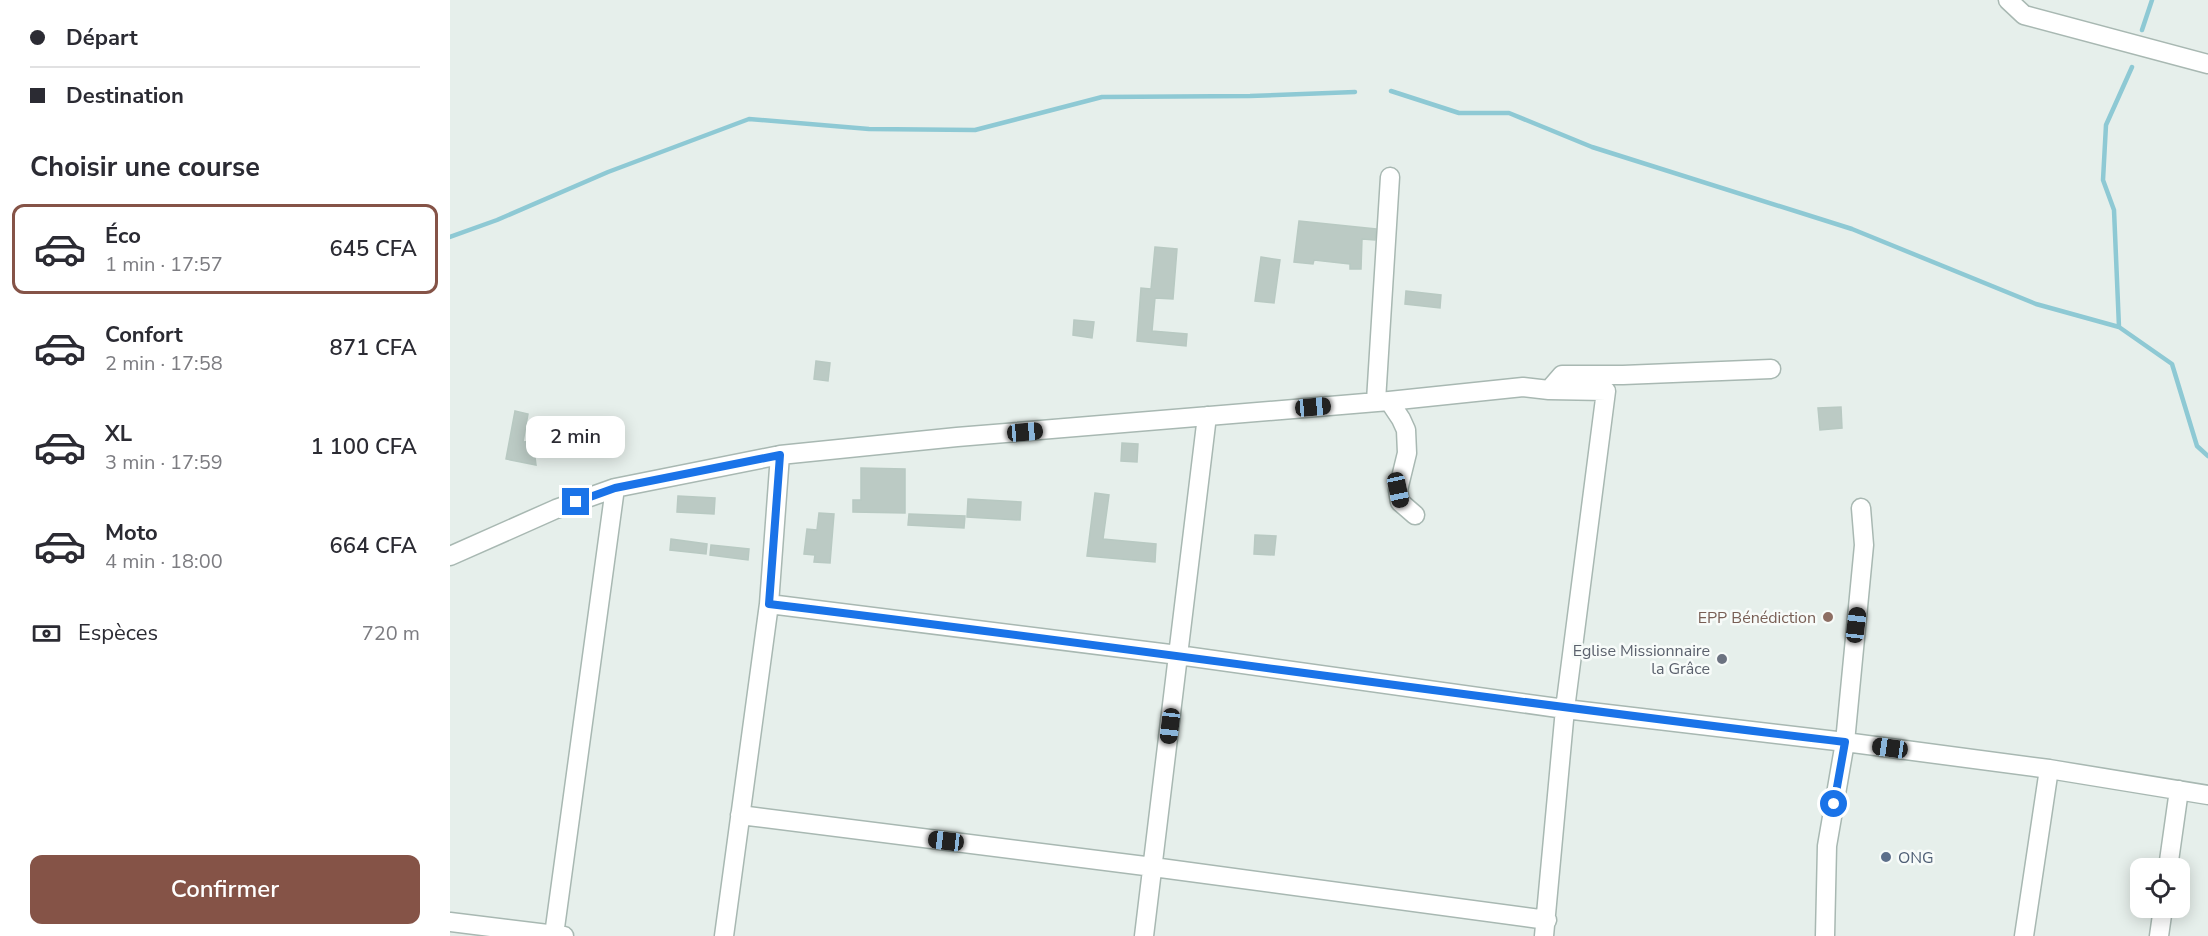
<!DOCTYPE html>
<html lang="fr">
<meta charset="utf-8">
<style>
:root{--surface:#fff;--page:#f7f7f7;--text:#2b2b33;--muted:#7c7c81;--line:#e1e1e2;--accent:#855347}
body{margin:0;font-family:"Nunito Sans",sans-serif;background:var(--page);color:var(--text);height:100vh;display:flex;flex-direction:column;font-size:22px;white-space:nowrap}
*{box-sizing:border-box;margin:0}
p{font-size:20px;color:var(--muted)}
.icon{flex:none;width:33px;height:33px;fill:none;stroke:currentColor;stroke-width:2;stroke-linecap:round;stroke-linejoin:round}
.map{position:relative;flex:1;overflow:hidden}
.panel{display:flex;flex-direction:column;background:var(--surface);width:450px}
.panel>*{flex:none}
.top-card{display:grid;align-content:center;height:132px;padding:0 30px;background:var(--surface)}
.fabs{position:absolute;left:1680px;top:858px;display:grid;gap:12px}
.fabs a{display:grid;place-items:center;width:60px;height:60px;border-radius:12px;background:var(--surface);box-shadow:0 3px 15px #0003;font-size:30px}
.end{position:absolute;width:27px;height:27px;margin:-14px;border:8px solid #1a73e8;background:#fff;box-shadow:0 0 0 3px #fff}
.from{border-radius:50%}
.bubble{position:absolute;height:42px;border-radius:12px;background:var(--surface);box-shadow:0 3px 15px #0003;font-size:20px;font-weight:600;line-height:42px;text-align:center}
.car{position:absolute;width:18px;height:36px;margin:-18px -9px;border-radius:8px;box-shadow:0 0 4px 2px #0007;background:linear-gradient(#222 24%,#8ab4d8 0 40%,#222 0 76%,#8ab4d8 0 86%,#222 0)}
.top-card b{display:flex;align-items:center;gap:21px;height:57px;font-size:22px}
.top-card b+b{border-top:2px solid var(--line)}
.top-card i{width:15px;height:15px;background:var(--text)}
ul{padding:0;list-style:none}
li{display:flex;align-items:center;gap:18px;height:90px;margin:0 12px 9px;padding:0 18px;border:3px solid transparent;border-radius:12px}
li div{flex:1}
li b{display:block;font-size:22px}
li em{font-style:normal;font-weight:600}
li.on{border-color:var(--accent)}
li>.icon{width:54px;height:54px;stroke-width:1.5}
h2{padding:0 30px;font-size:27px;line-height:72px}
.pay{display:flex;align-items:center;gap:15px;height:66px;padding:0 30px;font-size:22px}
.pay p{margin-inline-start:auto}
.cta{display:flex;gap:12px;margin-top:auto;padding:12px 30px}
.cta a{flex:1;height:69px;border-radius:12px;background:var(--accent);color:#fff;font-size:24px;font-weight:600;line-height:69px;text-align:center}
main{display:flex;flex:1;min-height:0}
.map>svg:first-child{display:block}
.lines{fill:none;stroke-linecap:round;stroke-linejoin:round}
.stream{stroke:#8ec9d4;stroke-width:4.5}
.building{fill:#bbcac4;stroke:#b8c9c2;stroke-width:1.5}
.minor-casing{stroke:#a8b8b2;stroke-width:21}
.minor{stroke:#fff;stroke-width:18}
.route{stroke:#1a73e8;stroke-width:8}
.education-dot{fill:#8d6e63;stroke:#f7fbf9;stroke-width:2}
.worship-dot{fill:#6b7280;stroke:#f7fbf9;stroke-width:2}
.service-dot{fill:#5c6f8a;stroke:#f7fbf9;stroke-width:2}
.labels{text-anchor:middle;stroke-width:5;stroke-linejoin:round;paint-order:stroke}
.education-label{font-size:16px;fill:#785e54;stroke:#f7fbf9;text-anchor:end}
.worship-label{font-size:16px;fill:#5b616d;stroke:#f7fbf9;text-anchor:end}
.service-label{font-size:16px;fill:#4e5e75;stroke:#f7fbf9;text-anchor:start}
</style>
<main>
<section class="panel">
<div class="top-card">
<b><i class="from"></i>Départ</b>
<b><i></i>Destination</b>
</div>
<h2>Choisir une course</h2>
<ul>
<li class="on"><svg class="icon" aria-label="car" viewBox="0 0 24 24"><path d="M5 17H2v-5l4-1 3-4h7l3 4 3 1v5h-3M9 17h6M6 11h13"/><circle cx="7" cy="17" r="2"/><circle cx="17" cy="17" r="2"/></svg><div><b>Éco</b><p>1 min · 17:57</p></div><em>645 CFA</em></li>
<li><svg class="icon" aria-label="car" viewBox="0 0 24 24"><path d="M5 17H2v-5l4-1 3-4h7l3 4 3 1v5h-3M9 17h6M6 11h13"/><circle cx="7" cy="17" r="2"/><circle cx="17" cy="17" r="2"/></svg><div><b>Confort</b><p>2 min · 17:58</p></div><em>871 CFA</em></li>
<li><svg class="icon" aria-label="car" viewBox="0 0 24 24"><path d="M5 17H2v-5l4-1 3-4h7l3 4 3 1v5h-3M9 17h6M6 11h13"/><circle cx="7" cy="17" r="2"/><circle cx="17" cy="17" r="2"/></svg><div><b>XL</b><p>3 min · 17:59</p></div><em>1 100 CFA</em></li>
<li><svg class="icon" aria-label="car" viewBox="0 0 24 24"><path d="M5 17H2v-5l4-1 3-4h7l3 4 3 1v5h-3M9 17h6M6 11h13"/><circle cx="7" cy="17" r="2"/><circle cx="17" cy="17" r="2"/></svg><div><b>Moto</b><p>4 min · 18:00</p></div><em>664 CFA</em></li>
</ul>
<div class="pay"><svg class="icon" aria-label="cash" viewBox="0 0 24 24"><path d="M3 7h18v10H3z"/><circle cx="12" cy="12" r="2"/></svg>Espèces<p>720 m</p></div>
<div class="cta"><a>Confirmer</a></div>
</section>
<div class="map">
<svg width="1758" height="936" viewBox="0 0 1758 936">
<rect width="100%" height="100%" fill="#e6efeb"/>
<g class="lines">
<path class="stream" d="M1692,30L1702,0
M941,91L1009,113H1059L1142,147L1402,229L1586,304L1669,327L1722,364L1747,446L1758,456
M0,237L47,220L158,172L299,119L419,129L525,130L652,97L800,96L905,92
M1669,327L1664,210L1653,180L1656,125L1682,67"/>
</g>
<path class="building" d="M849,221L926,229L925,240L912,239L911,269H900V264L864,260L863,264L844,262Z
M705,247L727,249L723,299L705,298L702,331L737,334L736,346L687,341L691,288L701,289Z
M811,257L830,260L824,303L805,301Z
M956,291L991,295L990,308L955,304Z
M624,320L644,322L642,338L623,335Z
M366,361L380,363L378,381L364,379Z
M1391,407L1392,428L1370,430L1368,408Z
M65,411L78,414L73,442L83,441L86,465L56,459Z
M672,443L688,444L687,462L671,461Z
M411,468L455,469V513L403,512V500H411Z
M645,493L659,495L653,539L706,544L705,562L637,556Z
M228,496L265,498L264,514L227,512Z
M518,499L571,502L570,520L517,517Z
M369,513L384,514L380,563L364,562L365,555L354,554L357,529L367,530Z
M459,514L515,516L514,528L458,525Z
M805,535L826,536L824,555L804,554Z
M221,539L257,544L256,554L220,550Z
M261,545L299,549L298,560L260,555Z"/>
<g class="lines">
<defs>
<path id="minor" d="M1558,0L1574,15L1758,64
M1099,390L1112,375H1173L1321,369
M926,401L940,177
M939,401L951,419L956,430L957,453L948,490L950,502L965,515
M0,556L106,509L165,488L330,455L507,437L939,401L1073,387L1099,390L1156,391L1115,709L1094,936
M319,604L728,655L1115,709L1395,742L1599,769L1758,795
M290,815L703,867L1097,920
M1718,868L1729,790
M0,922L114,936
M104,935L165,488
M274,936L319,604L330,455
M694,936L757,416
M1375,936L1377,846L1395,742L1414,545L1411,508
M1574,936L1599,769
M1709,936L1713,908"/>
</defs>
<use href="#minor" class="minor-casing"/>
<use href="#minor" class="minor"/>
</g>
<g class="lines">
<path class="route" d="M126,502L165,488L330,455L319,604C678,647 1036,700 1395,742L1384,804"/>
</g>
<circle class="education-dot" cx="1378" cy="617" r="6"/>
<circle class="worship-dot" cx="1272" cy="659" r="6"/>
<circle class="service-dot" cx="1436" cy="857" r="6"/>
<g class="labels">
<g class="education-label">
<text x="1366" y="623">EPP Bénédiction</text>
</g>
<g class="worship-label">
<text x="1260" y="656">Eglise Missionnaire<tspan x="1260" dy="18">la Grâce</tspan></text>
</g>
<g class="service-label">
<text x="1448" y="863">ONG</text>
</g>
</g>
</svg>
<div class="fabs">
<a><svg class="icon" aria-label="locate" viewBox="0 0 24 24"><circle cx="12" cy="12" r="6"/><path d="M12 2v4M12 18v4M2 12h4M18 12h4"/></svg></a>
</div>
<i class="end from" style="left:1384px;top:804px"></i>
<i class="end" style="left:126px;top:502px"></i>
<div class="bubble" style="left:76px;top:416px;width:99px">2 min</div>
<i class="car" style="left:863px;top:407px;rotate:85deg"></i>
<i class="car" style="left:575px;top:432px;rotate:85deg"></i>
<i class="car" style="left:948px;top:490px;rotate:168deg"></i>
<i class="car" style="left:1406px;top:625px;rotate:7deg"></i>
<i class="car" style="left:720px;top:726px;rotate:187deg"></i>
<i class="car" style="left:1440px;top:748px;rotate:278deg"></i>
<i class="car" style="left:496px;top:841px;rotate:277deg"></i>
</div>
</main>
